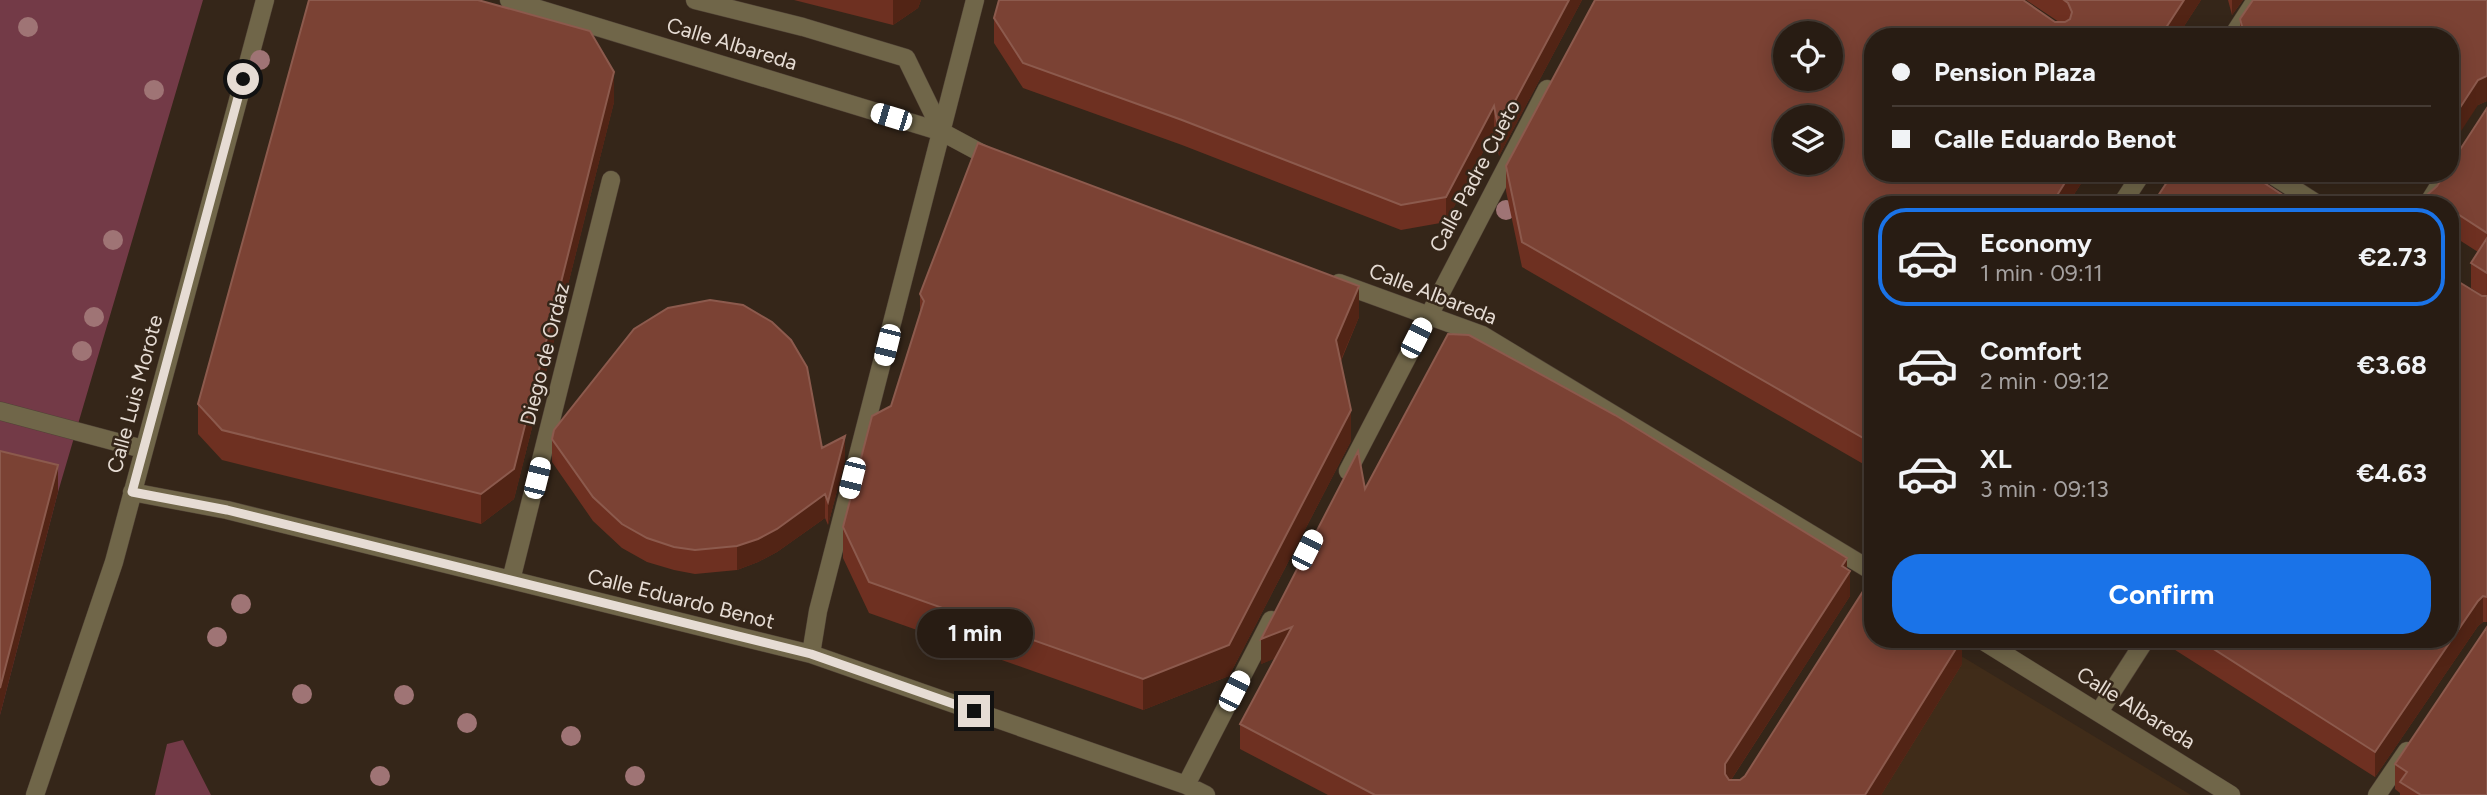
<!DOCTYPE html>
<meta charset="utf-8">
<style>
:root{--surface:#281c13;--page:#30251c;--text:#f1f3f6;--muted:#a5a1a0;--line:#443a33;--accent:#1a73e8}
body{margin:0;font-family:Figtree,sans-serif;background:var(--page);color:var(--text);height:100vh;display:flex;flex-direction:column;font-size:26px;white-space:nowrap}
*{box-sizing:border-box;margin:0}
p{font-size:23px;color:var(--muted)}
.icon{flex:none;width:38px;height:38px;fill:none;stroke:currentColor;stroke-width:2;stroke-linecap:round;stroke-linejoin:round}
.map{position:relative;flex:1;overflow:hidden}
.details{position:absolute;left:1864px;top:196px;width:595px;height:452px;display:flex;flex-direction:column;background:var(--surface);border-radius:28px;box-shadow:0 4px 18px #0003,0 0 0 2px var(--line)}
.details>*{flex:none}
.guide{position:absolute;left:1864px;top:28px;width:595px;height:154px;border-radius:28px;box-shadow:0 4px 18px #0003,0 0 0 2px var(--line);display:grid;align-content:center;height:154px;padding:0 28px;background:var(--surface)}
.tools{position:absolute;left:1773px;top:21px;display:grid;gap:14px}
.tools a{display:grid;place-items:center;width:70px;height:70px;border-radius:50%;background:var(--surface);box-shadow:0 4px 18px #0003,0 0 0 2px var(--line);font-size:35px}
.end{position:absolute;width:32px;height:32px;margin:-16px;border:9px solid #e6dcd4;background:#111;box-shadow:0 0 0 4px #111}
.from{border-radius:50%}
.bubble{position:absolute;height:49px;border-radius:24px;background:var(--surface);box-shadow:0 4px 18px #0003,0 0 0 2px var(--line);font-size:23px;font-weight:700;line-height:49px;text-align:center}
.car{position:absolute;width:21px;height:42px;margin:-21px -10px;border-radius:9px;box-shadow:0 0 5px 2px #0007;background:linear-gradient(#fff 24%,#345 0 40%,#fff 0 76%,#345 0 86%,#fff 0)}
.guide b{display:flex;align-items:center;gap:24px;height:66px;font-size:26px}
.guide b+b{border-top:2px solid var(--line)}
.guide i{width:18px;height:18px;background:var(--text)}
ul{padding:12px 0 0;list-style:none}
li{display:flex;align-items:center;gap:21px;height:98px;margin:0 14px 10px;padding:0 14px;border:4px solid transparent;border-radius:28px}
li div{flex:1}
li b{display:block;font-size:26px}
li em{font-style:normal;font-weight:700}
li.on{border-color:var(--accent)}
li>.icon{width:63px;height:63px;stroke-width:1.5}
.button{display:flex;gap:14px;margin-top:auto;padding:14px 28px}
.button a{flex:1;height:80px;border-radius:28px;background:var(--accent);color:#fff;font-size:28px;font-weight:700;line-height:80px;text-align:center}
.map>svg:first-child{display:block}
.built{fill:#402c19}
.green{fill:#733a47}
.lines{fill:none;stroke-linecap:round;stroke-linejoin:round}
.minor-casing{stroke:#514337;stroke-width:19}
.minor{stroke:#706649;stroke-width:18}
.tree{fill:#9f7475}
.wall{fill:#6e3021;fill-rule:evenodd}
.shaded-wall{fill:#522415}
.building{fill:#7b4234;stroke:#8c5a4d;stroke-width:2;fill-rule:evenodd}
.route{stroke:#e6dcd4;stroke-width:9}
.labels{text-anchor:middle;stroke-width:5;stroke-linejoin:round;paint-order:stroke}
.street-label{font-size:21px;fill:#e6dcd4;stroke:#352619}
</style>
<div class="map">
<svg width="2487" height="795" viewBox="0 0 2487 795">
<rect width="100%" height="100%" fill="#352619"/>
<path class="built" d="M1872,639H1933L2191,795H1753Z"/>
<path class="green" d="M0,0H203L58,492L0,715Z
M183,740L211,795H155L167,744Z"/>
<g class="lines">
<defs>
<path id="minor" d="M509,0L942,132L996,161
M695,0L803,27L906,58L942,132
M2232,37L2256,0
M2269,173L2319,205
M2121,205L2142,173
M2427,205L2447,173
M1339,283L1482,335L1872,571
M2450,288L2487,311
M0,411L143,449
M1348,471L1547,89
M132,492L227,510L811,654L1186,785L1206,795
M511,580L611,180
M1980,639L2231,795
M811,654L818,611L975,0
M2099,712L2146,639
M1186,785L1271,620
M35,795L114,562L265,0
M2377,795L2407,751"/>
</defs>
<use href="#minor" class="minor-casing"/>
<use href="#minor" class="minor"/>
</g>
<g class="tree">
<circle cx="28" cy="27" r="10"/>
<circle cx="260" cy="60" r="10"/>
<circle cx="154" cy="90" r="10"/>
<circle cx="1506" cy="210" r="10"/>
<circle cx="113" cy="240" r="10"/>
<circle cx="94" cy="317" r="10"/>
<circle cx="82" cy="351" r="10"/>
<circle cx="241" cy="604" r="10"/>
<circle cx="217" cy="637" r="10"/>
<circle cx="302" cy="694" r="10"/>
<circle cx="404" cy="695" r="10"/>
<circle cx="467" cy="723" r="10"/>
<circle cx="571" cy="736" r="10"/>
<circle cx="380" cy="776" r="10"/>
<circle cx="635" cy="776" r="10"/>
</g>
<path class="wall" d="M794,0H921L918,8L893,25Z
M999,0H1582L1499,156L1494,131L1446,222L1401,230L1182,145L1023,88L994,43V18Z
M1595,0H2023L2055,22H2059L2026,0H2201L2177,37H1872V173H2088L2067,205H1872V469L1522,267L1506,191V166ZM1785,33H1830V79H1785ZM1785,117H1830V163H1785Z
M2228,0H2243L2232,15Z
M2487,0V101L2478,105L2450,37H2240V19Z
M614,102L514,499L481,524L222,460L198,434V404Z
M2487,108V622H2483L2478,626L2375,777L2172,648V639H2450L2482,296H2483L2471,288V263L2478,252L2450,234V205H2428V194L2437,186Z
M2358,173H2403L2368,180Z
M920,294L1359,317L1341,361L1351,441L1229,676L1143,710L869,613L843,558V527L891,406L920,314Z
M552,439L822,448L845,460L828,525L825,518L777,552L758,562L737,570L695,574L674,570L647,562L622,548L593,521L552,462Z
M1365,489L1847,569L1850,596L1731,780H1740L1962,664L1881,795H1328L1240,749V724L1275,658L1261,664Z
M2395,764L2487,795H2400V793L2395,789Z"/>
<path class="shaded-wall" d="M893,0H921L918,8L893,25Z
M1569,0H1582L1499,156V131Z
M2184,0H2201L2177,37H2160Z
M2232,0H2243L2232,15Z
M614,72V102L514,499L481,524V494Z
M2487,76V101L2478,105L2450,148V123L2478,80Z
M1494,106V131L1446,222V197Z
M2071,173H2088L2067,205H2051Z
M1359,286V317L1336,371V340Z
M1351,410V441L1229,676L1143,710V679Z
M845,436V460L828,525V502Z
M58,465V492L0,715V688Z
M825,494V518L777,552L758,562L737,570V546Z
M1847,558V575L1850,571V596L1725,789V795V764Z
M2483,596V622L2478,626L2375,777V752L2478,601Z
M1292,627V652L1261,664V639Z
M1962,639V664L1881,795H1865Z"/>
<path class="building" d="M309,0H478L590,31L614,72L514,469L481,494L222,430L198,404Z
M999,0H1569L1499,131L1494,106L1446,197L1401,205L1182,120L1023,63L994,18Z
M1595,0H2023L2055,22H2065L2070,19L2072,12L2068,3L2064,0H2184L2160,37H1872V173H2071L2051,205H1872V443L1522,242L1506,166ZM1785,33H1830V79H1785ZM1785,117H1830V163H1785Z
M2253,0H2487V76L2478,80L2450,123V37H2245L2240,19Z
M2487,108V233L2450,209V205H2444L2428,194L2437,186L2445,173H2450V165Z
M978,143L1359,286L1336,340L1351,410L1229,645L1143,679L869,582L843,527L872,416L891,406L924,301L920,294Z
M2173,173H2249L2298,205H2152Z
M2487,238V273L2471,263Z
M2459,282L2482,296H2487V597L2483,596L2478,601L2375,752L2198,639H2450V295Z
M710,300L743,305L772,322L791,340L807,367L822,448L845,436L828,502L825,494L777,529L758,539L737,546L695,550L674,547L647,538L622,524L593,497L552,439L554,430L634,329L668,308Z
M1448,334L1469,335L1615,415L1847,558L1842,566L1850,571L1725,764V774L1729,780H1740L1745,776L1869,582L1872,584V639H1962L1865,795H1375L1240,724L1292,627L1261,639L1358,451L1365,489Z
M0,451L58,465L0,688Z
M2487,627V795H2421L2400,782L2407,772L2395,764Z"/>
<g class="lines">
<path class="route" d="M243,79L132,492L227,510L811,654L974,711"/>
</g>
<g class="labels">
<g class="street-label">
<text transform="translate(732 44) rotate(17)" y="7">Calle Albareda</text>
<text transform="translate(1475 176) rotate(-62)" y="7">Calle Padre Cueto</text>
<text transform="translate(1433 294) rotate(21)" y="7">Calle Albareda</text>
<text transform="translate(545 354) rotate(-76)" y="7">Diego de Ordaz</text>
<text transform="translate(135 394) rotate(-75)" y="7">Calle Luis Morote</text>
<text transform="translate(681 599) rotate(14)" y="7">Calle Eduardo Benot</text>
<text transform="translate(2136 708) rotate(32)" y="7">Calle Albareda</text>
</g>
</g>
</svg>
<div class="tools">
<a><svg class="icon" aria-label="locate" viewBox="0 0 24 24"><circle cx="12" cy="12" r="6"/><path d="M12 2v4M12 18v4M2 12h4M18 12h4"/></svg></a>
<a><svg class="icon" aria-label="layers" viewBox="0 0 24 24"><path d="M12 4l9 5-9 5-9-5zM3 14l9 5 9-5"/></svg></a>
</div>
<i class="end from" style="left:243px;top:79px"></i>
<i class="end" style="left:974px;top:711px"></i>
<div class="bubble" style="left:917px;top:609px;width:116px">1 min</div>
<i class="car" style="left:891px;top:117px;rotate:287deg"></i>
<i class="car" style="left:1416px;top:338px;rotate:27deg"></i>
<i class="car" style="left:887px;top:345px;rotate:194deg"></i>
<i class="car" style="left:537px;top:478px;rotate:14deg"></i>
<i class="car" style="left:852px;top:478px;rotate:194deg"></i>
<i class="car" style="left:1307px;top:550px;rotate:27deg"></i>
<i class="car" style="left:1234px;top:691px;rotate:27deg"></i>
<div class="guide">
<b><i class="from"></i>Pension Plaza</b>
<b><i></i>Calle Eduardo Benot</b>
</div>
<section class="details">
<ul>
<li class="on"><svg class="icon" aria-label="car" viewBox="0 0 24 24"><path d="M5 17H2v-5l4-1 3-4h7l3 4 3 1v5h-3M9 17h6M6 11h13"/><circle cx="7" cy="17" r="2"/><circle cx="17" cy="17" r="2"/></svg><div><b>Economy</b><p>1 min · 09:11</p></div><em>€2.73</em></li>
<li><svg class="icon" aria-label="car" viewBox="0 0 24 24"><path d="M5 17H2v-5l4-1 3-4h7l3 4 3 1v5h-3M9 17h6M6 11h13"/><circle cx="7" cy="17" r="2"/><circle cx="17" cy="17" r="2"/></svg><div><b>Comfort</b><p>2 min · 09:12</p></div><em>€3.68</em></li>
<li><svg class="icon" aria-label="car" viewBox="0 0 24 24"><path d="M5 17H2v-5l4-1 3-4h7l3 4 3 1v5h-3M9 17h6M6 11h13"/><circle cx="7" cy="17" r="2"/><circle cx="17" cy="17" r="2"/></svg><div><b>XL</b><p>3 min · 09:13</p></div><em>€4.63</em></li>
</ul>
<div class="button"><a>Confirm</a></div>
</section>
</div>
